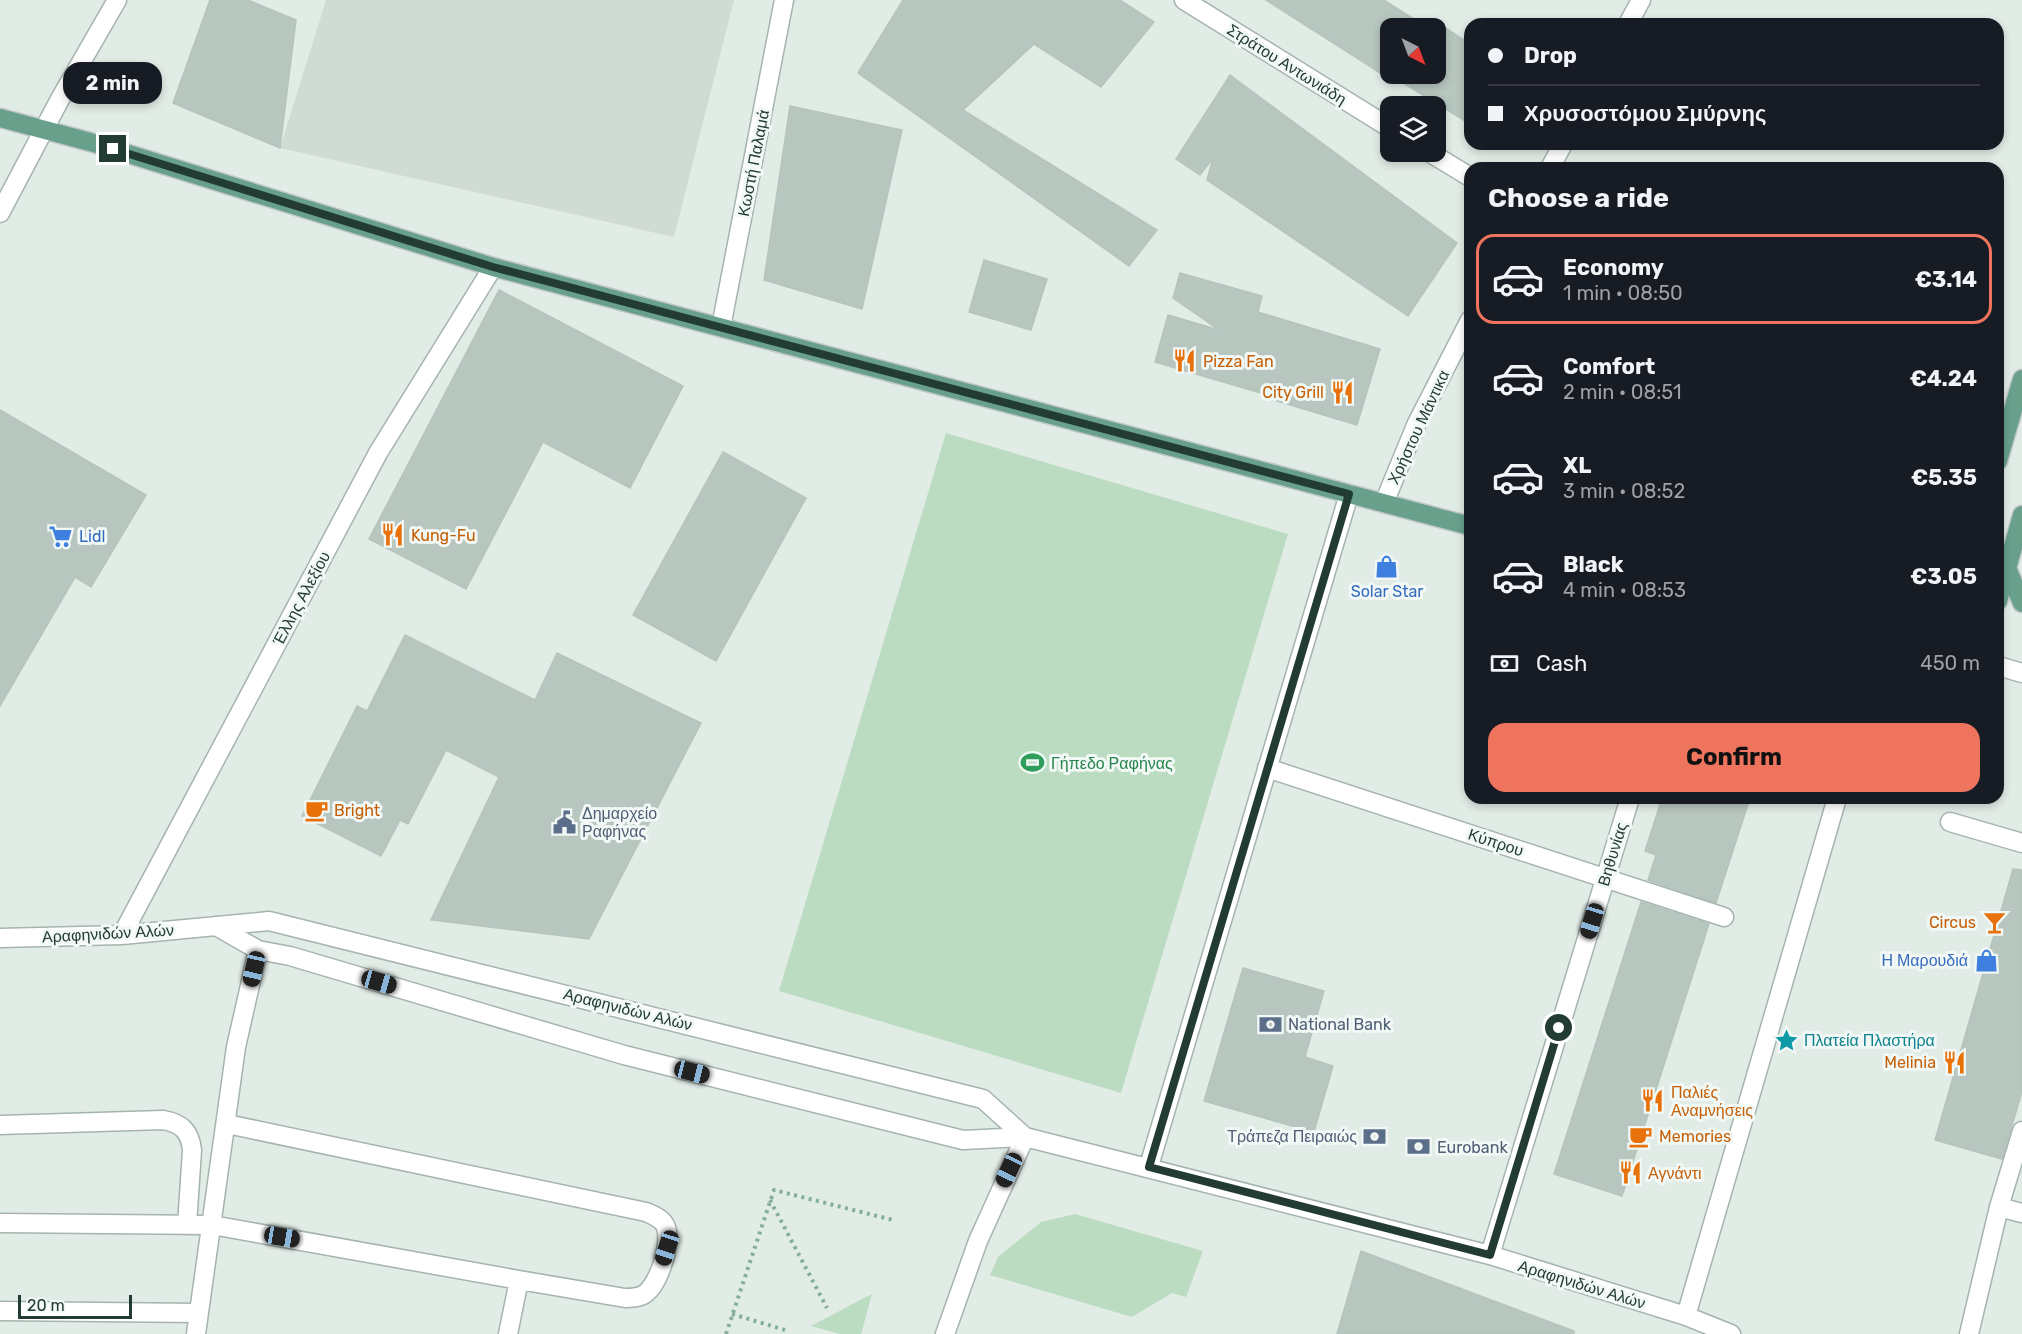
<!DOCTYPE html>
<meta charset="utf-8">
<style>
:root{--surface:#171b24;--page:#242831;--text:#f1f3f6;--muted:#9ea1a6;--line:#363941;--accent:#ee745e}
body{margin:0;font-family:Rubik,sans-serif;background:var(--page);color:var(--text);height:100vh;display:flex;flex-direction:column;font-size:22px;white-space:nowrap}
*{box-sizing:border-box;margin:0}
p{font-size:20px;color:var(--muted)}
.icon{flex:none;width:33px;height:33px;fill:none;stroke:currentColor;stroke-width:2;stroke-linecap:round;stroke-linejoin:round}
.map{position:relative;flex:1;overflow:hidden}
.sheet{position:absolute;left:1464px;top:162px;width:540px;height:642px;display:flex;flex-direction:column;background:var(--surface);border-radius:18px;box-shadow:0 3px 9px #0003}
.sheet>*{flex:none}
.banner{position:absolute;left:1464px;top:18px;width:540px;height:132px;border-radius:18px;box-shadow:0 3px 9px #0003;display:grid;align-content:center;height:132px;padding:0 24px;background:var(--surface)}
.needle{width:39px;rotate:138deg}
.controls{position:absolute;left:1380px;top:18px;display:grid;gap:12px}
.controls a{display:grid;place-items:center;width:66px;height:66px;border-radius:12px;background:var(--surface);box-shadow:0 3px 9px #0003;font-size:30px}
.scale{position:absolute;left:18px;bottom:15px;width:114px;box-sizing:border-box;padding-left:6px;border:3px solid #223c33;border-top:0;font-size:16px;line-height:21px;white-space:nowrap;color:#223c33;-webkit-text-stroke:4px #f2f8f5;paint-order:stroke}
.end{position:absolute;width:27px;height:27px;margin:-14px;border:8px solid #223c33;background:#fff;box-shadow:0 0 0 3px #fff}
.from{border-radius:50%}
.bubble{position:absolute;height:42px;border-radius:18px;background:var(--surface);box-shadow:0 3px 9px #0003;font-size:20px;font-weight:700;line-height:42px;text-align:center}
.car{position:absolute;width:18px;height:36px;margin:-18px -9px;border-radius:8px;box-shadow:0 0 4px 2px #0007;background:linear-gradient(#222 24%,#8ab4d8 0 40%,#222 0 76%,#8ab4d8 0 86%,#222 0)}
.banner b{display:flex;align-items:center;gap:21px;height:57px;font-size:22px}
.banner b+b{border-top:2px solid var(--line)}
.banner i{width:15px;height:15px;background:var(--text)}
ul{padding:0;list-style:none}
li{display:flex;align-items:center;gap:18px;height:90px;margin:0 12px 9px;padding:0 12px;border:3px solid transparent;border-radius:18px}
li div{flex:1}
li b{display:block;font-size:22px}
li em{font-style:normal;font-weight:700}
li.active{border-color:var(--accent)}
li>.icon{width:54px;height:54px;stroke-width:1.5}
h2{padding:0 24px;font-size:27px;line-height:72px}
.pay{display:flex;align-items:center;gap:15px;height:66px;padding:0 24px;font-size:22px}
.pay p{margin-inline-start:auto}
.cta{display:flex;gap:12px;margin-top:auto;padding:12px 24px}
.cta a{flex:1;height:69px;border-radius:18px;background:var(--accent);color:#111;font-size:24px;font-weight:700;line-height:69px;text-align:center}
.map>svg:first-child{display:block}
.built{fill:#d0dbd5}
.green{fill:#bbdcc1}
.building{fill:#b7c6bf;stroke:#b4c5bd;stroke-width:1.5}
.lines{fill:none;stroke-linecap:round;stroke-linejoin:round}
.minor-casing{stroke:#a5b4ad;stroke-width:21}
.major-casing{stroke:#c1c8c6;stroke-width:21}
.path{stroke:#83ae9d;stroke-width:4;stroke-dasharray:3 4.5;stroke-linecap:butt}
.minor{stroke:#fff;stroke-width:18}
.major{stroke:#68a08c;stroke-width:18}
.route{stroke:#223c33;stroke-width:8}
.labels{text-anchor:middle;stroke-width:6;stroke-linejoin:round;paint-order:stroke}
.street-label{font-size:16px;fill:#223c33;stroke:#f2f8f5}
.food-label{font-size:16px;fill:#c56008;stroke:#f2f8f5;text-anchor:start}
.shop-label{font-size:16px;fill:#366cbe;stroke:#f2f8f5;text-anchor:start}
.leisure-label{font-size:16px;fill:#27864d;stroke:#f2f8f5;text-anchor:start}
.service-label{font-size:16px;fill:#4e5e75;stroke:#f2f8f5;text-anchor:start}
.culture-label{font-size:16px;fill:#0d838f;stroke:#f2f8f5;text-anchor:start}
</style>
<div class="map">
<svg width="2022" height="1334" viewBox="0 0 2022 1334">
<rect width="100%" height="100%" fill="#e2ece6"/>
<path class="built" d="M326,0H734L674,237L280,148Z"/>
<path class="green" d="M946,433L1288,534L1121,1093L779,991Z
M1075,1214L1203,1251L1186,1297L1172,1293L1132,1317L990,1275L998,1257L1041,1222Z
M872,1294L861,1334H840L811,1326Z"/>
<path class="building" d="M210,0H248L296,20L280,148L173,103Z
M903,0H1120L1154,22L1101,87L1034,44L963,110L1157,230L1129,266L858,73Z
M1266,0H1384L1428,28H1390V74H1436L1434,28L1438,23L1470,44V124L1387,73L1385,76Z
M1230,75L1457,243L1408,316L1207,180L1213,158L1200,175L1176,159Z
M790,106L902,130L862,309L764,280Z
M984,260L1047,279L1031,330L969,312Z
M1180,273L1262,296L1258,312L1380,349L1357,425L1263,397L1264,394L1155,362L1168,315L1219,330L1173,298Z
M499,290L683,386L630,488L543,442L466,589L369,539Z
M0,410L146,495L91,587L75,577L0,706Z
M723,452L806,498L716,661L633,615Z
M405,635L535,700L557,653L701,723L589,939L431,920L499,777L446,750L408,824L400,820L381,856L302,816L357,706L367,711Z
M1662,798H1750L1716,903L1648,880L1656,855L1645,851Z
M2013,869L2022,870V1092L2002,1159L1935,1140Z
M1641,902L1709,924L1622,1196L1554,1174Z
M1243,968L1324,991L1305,1057L1333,1066L1314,1132L1204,1101Z
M1361,1251L1574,1331V1334H1337Z"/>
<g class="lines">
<defs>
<path id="minor" d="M1184,0L1390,128
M1628,24L1641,0
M1429,152L1470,177
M1550,168L1563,144
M0,213L60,99L117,0
M721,327L784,0
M1384,503L1417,423L1470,320
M1998,666L2022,673
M1267,768L1724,917
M1950,822L2022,843
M216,926L258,950L290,956L624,1055L963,1140L1025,1137L1490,1255L1686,1316L1731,1334
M122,935L378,453L493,267
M0,938L122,935L269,921L983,1099L1025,1137
M227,1124L646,1212C653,1215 661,1218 665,1225C673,1241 659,1286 643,1295C637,1298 631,1298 625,1298L519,1280L508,1334
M0,1125L163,1120C181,1123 190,1131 192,1150L187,1225
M1149,1166L1349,494
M1999,1207L2022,1213
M0,1223L212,1225L519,1280
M1490,1255L1630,798
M0,1311L199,1313
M1686,1316L1837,798
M196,1334L236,1047L258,950
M945,1334L978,1241L1025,1137
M1969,1334L1999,1207L2022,1131"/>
<path id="major" d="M0,118L90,142L493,267L1470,526
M1998,461L2022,379
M2007,568L2022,603
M1998,601L2022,515"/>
</defs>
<use href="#minor" class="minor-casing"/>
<use href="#major" class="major-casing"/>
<path class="path" d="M770,1200L827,1308
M732,1314L785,1330
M726,1334L774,1190L893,1220"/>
<use href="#minor" class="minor"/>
<use href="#major" class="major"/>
</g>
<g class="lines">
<path class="route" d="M113,149L493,267L1349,494L1149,1167L1490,1255L1559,1028"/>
</g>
<defs>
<symbol id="restaurant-bare" viewBox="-9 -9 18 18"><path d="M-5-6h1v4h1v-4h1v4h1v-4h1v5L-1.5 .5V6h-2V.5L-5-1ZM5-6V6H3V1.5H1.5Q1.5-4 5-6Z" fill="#e8710a" stroke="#f2f8f5" stroke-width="2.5" paint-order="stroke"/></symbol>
<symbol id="supermarket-bare" viewBox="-9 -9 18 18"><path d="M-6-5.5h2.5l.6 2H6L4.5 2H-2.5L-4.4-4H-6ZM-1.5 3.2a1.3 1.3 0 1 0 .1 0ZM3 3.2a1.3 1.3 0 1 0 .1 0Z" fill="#3f7fe0" stroke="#f2f8f5" stroke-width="2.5" paint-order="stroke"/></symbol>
<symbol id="shop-bare" viewBox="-9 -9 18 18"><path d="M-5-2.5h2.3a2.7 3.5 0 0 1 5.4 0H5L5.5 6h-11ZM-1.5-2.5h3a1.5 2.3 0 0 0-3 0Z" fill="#3f7fe0" stroke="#f2f8f5" stroke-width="2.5" paint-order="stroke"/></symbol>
<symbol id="stadium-bare" viewBox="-9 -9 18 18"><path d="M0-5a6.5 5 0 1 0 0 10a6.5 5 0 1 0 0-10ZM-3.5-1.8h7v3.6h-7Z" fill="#2e9e5b" stroke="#f2f8f5" stroke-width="2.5" paint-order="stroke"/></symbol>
<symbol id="cafe-bare" viewBox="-9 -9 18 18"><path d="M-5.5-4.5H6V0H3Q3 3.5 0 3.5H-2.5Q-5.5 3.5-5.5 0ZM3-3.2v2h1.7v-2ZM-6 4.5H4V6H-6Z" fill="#e8710a" stroke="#f2f8f5" stroke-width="2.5" paint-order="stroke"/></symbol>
<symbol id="civic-bare" viewBox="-9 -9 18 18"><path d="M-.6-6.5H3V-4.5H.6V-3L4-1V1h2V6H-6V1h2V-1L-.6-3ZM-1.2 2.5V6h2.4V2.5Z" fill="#5c6f8a" stroke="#f2f8f5" stroke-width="2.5" paint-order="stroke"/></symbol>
<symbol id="bar-bare" viewBox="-9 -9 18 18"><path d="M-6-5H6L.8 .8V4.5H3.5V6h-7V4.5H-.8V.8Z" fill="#e8710a" stroke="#f2f8f5" stroke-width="2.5" paint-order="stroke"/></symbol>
<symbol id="bank-bare" viewBox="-9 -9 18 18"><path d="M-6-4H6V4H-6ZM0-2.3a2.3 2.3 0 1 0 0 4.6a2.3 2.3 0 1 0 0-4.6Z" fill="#5c6f8a" stroke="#f2f8f5" stroke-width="2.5" paint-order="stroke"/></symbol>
<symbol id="sight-bare" viewBox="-9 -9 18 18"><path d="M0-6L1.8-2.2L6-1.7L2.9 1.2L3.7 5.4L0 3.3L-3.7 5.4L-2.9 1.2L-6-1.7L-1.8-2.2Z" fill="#0f9aa8" stroke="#f2f8f5" stroke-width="2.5" paint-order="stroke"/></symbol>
</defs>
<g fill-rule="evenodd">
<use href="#restaurant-bare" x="1168" y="344" width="33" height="33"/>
<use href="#restaurant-bare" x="1326" y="376" width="33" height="33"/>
<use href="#restaurant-bare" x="376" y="518" width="33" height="33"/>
<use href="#supermarket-bare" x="44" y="520" width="33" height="33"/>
<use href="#shop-bare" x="1370" y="550" width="33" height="33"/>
<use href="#stadium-bare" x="1016" y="746" width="33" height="33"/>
<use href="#cafe-bare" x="300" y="794" width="33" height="33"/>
<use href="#civic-bare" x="548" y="806" width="33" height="33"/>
<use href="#bar-bare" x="1978" y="906" width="33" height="33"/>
<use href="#shop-bare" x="1970" y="944" width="33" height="33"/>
<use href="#bank-bare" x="1254" y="1008" width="33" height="33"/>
<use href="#sight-bare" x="1770" y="1024" width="33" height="33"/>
<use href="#restaurant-bare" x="1938" y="1046" width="33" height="33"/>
<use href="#restaurant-bare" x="1636" y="1084" width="33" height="33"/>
<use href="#bank-bare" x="1358" y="1120" width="33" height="33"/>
<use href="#cafe-bare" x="1624" y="1120" width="33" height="33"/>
<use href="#bank-bare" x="1402" y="1130" width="33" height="33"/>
<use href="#restaurant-bare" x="1614" y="1156" width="33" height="33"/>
</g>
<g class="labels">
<g class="street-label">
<text transform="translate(1287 64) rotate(32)" y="6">Στράτου Αντωνιάδη</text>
<text transform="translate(753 163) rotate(-79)" y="6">Κωστή Παλαμά</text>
<text transform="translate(1418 427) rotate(-65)" y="6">Χρήστου Μάντικα</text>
<text transform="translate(301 598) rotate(-62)" y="6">Έλλης Αλεξίου</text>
<text transform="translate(1496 842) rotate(18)" y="6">Κύπρου</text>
<text transform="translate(1612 854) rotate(-73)" y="6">Βηθυνίας</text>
<text transform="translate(108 933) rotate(-3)" y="6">Αραφηνιδών Αλών</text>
<text transform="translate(628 1009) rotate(14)" y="6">Αραφηνιδών Αλών</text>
<text transform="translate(1582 1284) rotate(17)" y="6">Αραφηνιδών Αλών</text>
</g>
<g class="food-label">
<text x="1203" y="367">Pizza Fan</text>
<text x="1324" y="398" text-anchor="end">City Grill</text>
<text x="411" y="541">Kung-Fu</text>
<text x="334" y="816">Bright</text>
<text x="1976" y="928" text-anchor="end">Circus</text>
<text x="1936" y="1068" text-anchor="end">Melinia</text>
<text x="1671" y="1098">Παλιές<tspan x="1671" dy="18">Αναμνήσεις</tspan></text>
<text x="1659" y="1142">Memories</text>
<text x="1648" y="1179">Αγνάντι</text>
</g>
<g class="shop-label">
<text x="79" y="542">Lidl</text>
<text x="1387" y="597" text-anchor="middle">Solar Star</text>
<text x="1968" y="966" text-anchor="end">Η Μαρουδιά</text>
</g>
<g class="leisure-label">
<text x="1051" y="769">Γήπεδο Ραφήνας</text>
</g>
<g class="service-label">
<text x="582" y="819">Δημαρχείο<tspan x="582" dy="18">Ραφήνας</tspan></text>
<text x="1288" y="1030">National Bank</text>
<text x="1357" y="1142" text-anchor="end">Τράπεζα Πειραιώς</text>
<text x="1437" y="1153">Eurobank</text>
</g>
<g class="culture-label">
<text x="1804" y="1046">Πλατεία Πλαστήρα</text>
</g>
</g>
</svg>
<div class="controls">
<a><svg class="needle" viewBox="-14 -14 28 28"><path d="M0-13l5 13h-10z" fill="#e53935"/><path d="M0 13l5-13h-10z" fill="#9ea1a6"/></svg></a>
<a><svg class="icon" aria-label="layers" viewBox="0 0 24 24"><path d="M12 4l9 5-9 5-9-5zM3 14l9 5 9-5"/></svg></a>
</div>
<div class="scale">20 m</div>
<i class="end from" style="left:1559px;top:1028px"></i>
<i class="end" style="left:113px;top:149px"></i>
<div class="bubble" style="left:63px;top:62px;width:99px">2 min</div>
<i class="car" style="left:1592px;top:921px;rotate:197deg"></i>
<i class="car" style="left:254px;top:969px;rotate:193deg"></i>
<i class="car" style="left:379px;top:982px;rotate:106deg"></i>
<i class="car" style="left:692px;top:1072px;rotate:104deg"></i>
<i class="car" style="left:1009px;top:1170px;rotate:205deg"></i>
<i class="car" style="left:282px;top:1237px;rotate:100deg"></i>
<i class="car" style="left:667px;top:1248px;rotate:198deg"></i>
<div class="banner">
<b><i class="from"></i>Drop</b>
<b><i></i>Χρυσοστόμου Σμύρνης</b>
</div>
<section class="sheet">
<h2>Choose a ride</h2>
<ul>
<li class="active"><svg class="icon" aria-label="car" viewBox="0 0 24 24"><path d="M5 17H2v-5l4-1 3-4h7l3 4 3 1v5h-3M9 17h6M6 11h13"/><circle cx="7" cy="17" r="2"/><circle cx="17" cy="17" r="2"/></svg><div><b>Economy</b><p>1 min · 08:50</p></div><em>€3.14</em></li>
<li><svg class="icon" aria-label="car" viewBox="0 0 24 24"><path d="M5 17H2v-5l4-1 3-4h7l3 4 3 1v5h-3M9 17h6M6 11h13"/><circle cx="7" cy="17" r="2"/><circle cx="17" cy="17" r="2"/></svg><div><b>Comfort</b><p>2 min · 08:51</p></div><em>€4.24</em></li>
<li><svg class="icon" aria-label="car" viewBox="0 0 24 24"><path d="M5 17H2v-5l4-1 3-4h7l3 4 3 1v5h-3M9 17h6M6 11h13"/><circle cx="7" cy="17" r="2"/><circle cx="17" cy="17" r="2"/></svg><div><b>XL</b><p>3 min · 08:52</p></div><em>€5.35</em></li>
<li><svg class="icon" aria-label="car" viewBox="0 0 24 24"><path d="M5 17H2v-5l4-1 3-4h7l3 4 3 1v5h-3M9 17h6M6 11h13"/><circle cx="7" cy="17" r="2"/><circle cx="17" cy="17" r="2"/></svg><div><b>Black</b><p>4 min · 08:53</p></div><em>€3.05</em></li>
</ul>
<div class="pay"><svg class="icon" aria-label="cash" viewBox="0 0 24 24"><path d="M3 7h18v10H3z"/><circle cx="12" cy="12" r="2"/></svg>Cash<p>450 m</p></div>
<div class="cta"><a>Confirm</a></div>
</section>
</div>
